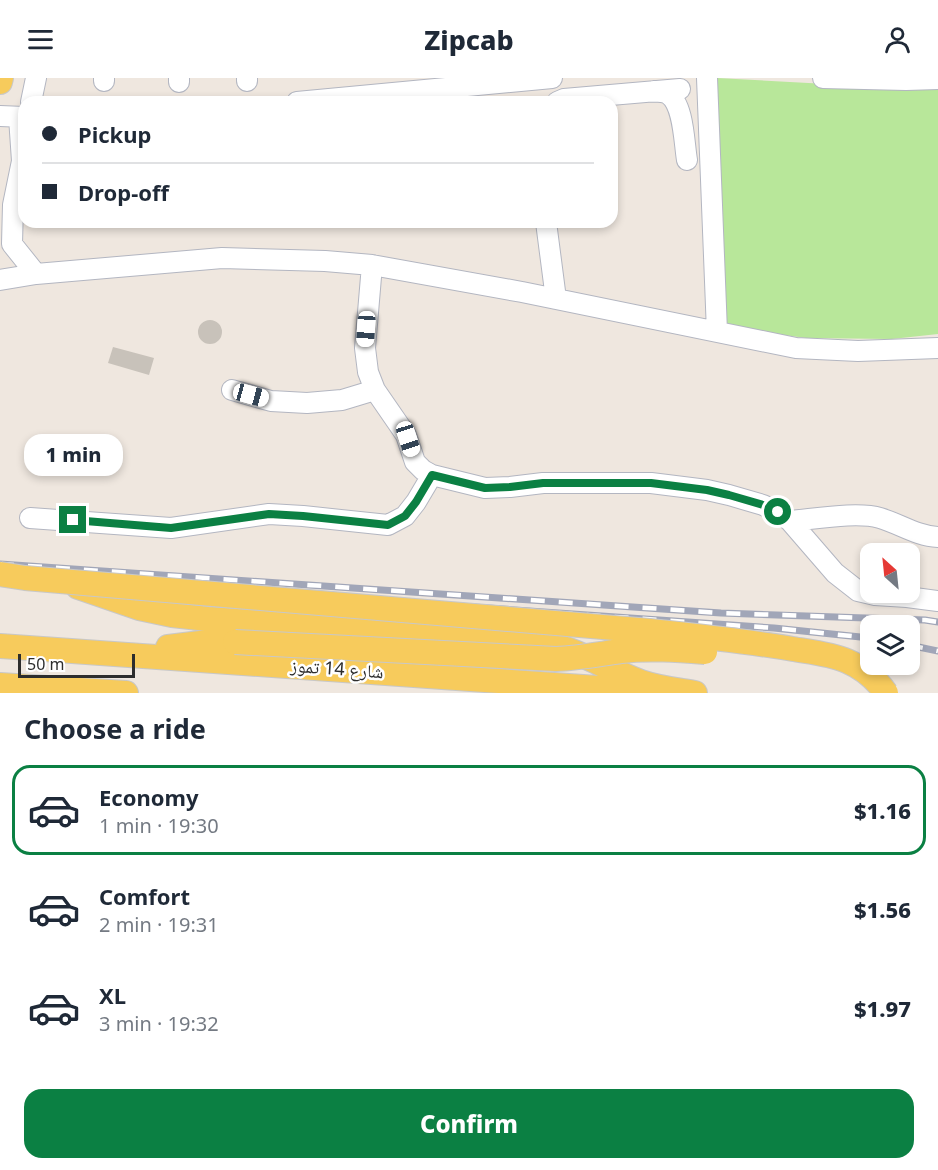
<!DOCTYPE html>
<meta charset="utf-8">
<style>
:root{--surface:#fff;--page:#f2f2f3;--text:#1f2937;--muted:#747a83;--line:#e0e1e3;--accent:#0b8043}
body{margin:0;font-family:"Noto Sans","Noto Naskh Arabic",sans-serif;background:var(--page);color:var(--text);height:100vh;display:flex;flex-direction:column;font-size:22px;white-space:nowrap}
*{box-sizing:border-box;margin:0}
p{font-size:20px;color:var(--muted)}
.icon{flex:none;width:33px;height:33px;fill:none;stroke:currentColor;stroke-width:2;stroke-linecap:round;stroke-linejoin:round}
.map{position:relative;height:615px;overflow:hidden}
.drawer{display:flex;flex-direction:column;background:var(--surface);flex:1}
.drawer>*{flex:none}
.guide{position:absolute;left:18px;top:18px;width:600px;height:132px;border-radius:18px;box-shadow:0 3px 9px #0003;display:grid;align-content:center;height:132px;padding:0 24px;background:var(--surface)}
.needle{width:39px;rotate:333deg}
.controls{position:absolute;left:860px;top:465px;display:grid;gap:12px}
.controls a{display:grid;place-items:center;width:60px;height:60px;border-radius:12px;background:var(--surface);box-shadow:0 3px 9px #0003;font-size:30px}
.scale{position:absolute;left:18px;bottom:15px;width:117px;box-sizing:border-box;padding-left:6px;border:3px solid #2d2d2d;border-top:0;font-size:16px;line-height:21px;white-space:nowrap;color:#2d2d2d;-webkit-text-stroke:4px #fff;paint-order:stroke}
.end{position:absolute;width:27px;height:27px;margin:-14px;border:8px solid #0b8043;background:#fff;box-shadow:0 0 0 3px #fff}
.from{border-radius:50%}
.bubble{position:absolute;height:42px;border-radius:18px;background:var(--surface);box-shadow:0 3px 9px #0003;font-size:20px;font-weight:800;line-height:42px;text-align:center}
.car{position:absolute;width:18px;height:36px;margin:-18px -9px;border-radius:8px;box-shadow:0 0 4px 2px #0007;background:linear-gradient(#fff 24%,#345 0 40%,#fff 0 76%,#345 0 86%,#fff 0)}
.guide b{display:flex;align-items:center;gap:21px;height:57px;font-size:22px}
.guide b+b{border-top:2px solid var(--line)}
.guide i{width:15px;height:15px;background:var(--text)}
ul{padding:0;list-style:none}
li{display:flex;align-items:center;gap:18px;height:90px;margin:0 12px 9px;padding:0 12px;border:3px solid transparent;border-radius:18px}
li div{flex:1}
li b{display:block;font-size:22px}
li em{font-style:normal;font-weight:800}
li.on{border-color:var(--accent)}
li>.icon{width:54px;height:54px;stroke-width:1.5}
h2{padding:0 24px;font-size:27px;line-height:72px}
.cta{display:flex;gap:12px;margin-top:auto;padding:12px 24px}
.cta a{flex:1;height:69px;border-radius:18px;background:var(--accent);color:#fff;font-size:24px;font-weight:800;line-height:69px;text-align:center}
header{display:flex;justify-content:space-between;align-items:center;height:78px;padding:0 24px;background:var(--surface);font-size:27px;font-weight:800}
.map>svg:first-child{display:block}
.green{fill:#b8e79a}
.building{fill:#c8c2ba}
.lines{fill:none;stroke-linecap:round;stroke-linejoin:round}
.minor-casing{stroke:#b3b6c1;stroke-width:22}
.major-casing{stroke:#c8c8c8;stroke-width:26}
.minor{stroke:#fff;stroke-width:20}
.major{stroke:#f7cb5c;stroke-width:24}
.rail-casing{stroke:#a1a6b8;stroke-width:7}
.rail{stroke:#fff;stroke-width:4.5;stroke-dasharray:14;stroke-linecap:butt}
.major-bridge-casing{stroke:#c8c8c8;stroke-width:26;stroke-linecap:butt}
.major-bridge{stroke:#f7cb5c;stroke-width:24}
.route{stroke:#0b8043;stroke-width:8}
.labels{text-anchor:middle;stroke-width:5;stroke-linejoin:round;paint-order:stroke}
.street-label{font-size:18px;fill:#2d2d2d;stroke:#fff}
</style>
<header><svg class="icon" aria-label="menu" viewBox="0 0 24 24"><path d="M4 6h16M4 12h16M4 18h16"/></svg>Zipcab<svg class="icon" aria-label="person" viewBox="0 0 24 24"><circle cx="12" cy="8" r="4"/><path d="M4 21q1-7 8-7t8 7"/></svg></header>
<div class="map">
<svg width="938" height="615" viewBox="0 0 938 615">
<rect width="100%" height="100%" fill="#efe7df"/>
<path class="green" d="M717,0L938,12V256L892,261L806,260L724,249Z"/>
<path class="building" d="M198 254a12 12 0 1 1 24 0a12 12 0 1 1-24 0Z
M113,269L154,280L149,297L108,285Z"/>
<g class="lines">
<defs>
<path id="minor" d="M707,0L717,254
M823,0L906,2L938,1
M104,3V0
M247,3V0
M179,4V0
M654,13C658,14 665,14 668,16C684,26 684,65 687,82
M31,24L36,0
M297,24L552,0
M557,24L564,21L680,11
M0,38L24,39
M19,39L22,83L13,127L12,166L36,196
M546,144L556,221
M372,187L365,270L368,294L375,312L406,357L415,384L423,392L432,397L485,410L510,409L543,405H651L707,412L729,417L763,427L778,434L790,443L835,495L858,513L875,517L907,519L938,523
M0,202L36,196L222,180L325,183L372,187L522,214L796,270L858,273L938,270
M232,312L271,323L307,325L342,322L375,312
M30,440L171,450L269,436L303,438L388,447L405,438L416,424L432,397
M790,443C814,441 858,433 880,440C900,446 917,458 938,459"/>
<path id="major" d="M0,4L1,0
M78,509L139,530L172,537L208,541L514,562C533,564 551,566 569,572C594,581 616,595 641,604C658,610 677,612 695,615
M0,568L641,613
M168,569L209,564H235
M0,607L126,615"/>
</defs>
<use href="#minor" class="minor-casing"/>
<use href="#major" class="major-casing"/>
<use href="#minor" class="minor"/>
<use href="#major" class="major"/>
<defs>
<path id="rail" d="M0,486L721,535L925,542L938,544
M0,496L774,550L870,560
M909,567L938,573"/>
</defs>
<use href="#rail" class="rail-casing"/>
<use href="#rail" class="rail"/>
<defs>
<path id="major-bridge" d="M0,496L25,500L650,553C698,558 746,563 793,571C811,574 831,576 847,583C863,590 876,601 886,615
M235,564L556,581C578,580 599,576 621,573C649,570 677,572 705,574"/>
</defs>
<use href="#major-bridge" class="major-bridge-casing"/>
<use href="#major-bridge" class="major-bridge"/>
</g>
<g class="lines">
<path class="route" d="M73,442L171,450L269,436L303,438L388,447L405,438L416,424L432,397L485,410L510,409L543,405H651L707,412L729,417L763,427L778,434"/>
</g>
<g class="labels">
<g class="street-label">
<text transform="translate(337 591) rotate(4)" y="6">شارع 14 تموز</text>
</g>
</g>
</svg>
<div class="controls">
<a><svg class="needle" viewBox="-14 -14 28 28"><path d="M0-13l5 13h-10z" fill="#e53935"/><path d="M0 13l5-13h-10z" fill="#747a83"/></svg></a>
<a><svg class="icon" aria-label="layers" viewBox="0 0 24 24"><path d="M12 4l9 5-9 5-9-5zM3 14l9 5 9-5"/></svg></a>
</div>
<div class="scale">50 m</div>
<i class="end from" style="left:778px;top:434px"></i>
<i class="end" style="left:73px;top:442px"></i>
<div class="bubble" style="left:24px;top:356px;width:99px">1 min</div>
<i class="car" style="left:366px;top:251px;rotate:184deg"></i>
<i class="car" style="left:251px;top:317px;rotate:105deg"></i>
<i class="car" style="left:408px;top:361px;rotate:162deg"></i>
<div class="guide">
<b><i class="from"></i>Pickup</b>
<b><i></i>Drop-off</b>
</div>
</div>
<section class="drawer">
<h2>Choose a ride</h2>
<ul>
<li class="on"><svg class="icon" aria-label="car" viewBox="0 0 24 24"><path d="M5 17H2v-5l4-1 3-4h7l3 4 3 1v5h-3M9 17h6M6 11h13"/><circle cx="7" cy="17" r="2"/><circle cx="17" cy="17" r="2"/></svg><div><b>Economy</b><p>1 min · 19:30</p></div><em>$1.16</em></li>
<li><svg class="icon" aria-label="car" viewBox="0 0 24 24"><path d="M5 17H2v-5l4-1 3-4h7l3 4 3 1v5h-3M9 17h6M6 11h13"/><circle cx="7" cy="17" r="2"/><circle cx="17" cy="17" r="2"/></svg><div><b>Comfort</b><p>2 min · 19:31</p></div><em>$1.56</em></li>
<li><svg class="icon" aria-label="car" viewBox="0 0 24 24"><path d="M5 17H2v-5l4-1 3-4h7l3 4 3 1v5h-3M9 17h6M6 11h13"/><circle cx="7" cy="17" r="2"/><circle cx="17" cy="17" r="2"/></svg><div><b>XL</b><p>3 min · 19:32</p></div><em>$1.97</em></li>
</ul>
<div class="cta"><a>Confirm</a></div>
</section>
